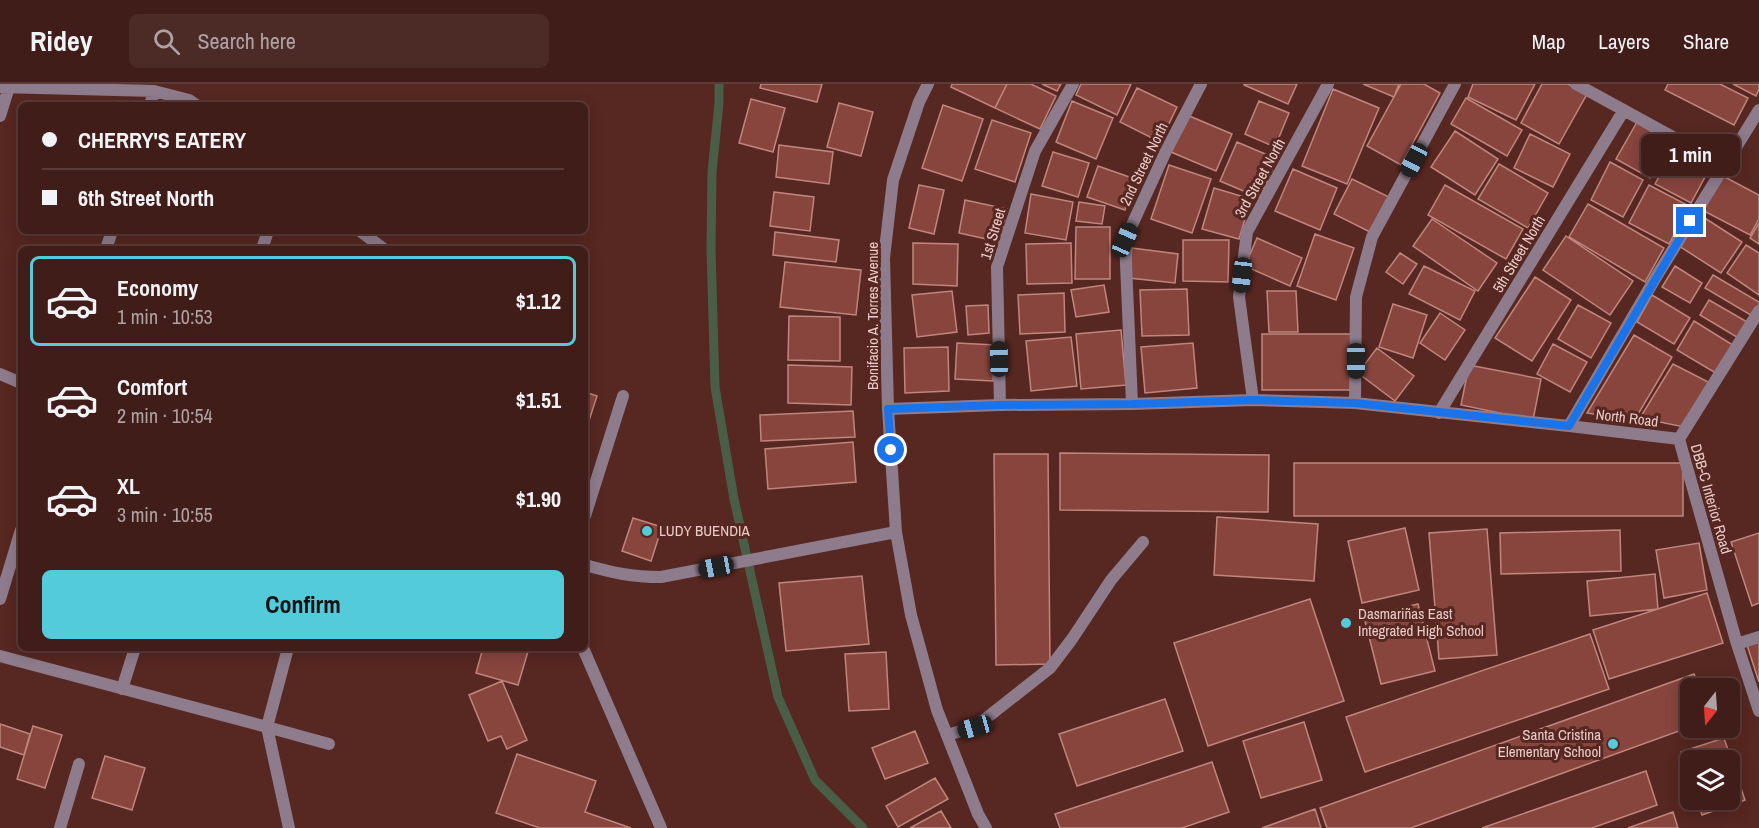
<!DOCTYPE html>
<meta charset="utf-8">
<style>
:root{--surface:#411d19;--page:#4c2a26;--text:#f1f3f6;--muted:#aea2a2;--line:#5a3b38;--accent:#53cbdb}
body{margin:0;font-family:"Archivo Narrow",sans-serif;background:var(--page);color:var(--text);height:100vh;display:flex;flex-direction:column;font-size:22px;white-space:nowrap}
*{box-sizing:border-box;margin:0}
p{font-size:20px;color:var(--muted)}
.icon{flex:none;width:33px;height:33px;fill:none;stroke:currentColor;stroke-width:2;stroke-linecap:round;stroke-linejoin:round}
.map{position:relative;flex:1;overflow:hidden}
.sheet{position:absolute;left:18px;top:162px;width:570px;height:405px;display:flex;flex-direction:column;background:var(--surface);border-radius:9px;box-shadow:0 3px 15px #0003,0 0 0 2px var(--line)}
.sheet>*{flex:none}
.guide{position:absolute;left:18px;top:18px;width:570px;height:132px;border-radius:9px;box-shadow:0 3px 15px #0003,0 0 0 2px var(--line);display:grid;align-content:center;height:132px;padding:0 24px;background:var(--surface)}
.needle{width:39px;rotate:197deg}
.tools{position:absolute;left:1680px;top:594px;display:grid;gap:12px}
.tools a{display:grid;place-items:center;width:60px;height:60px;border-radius:9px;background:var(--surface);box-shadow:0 3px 15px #0003,0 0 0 2px var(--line);font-size:30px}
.end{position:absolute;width:27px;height:27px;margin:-14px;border:8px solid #1a73e8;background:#fff;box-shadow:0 0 0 3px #fff}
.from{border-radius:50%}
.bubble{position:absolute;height:42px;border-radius:9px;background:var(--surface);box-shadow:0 3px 15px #0003,0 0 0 2px var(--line);font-size:20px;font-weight:800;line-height:42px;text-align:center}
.car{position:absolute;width:18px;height:36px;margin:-18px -9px;border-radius:8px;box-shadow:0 0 4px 2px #0007;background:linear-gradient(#222 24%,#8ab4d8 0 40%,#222 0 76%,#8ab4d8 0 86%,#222 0)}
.guide b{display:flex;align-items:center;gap:21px;height:57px;font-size:22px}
.guide b+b{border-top:2px solid var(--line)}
.guide i{width:15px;height:15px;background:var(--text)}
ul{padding:10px 0 0;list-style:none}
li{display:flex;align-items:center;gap:18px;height:90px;margin:0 12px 9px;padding:0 12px;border:3px solid transparent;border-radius:9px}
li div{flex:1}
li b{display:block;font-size:22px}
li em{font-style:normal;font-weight:800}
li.current{border-color:var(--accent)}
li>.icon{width:54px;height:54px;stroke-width:1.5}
.action{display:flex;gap:12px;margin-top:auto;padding:12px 24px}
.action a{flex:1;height:69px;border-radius:9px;background:var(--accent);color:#111;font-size:24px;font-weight:800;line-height:69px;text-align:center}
header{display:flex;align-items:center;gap:36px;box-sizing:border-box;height:84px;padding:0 30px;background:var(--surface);border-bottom:2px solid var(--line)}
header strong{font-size:28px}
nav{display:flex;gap:33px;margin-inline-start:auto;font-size:21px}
.search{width:420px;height:54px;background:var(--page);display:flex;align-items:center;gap:15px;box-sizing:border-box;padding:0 21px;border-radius:9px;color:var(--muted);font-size:22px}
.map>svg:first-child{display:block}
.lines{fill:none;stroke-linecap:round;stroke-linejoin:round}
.stream{stroke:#4a5e47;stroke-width:9}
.building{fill:#87453e;stroke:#c0867e;stroke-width:1.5}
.service{stroke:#8e7c8d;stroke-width:12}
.minor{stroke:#8e7c8d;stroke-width:12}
.tertiary{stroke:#8e7c8d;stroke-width:12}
.route{stroke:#1a73e8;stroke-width:8}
.poi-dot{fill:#53cbdb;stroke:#572721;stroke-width:2}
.labels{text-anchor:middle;stroke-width:6;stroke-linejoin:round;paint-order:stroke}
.street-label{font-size:15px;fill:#eacac6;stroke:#572721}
.poi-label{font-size:15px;fill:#eacac6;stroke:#572721;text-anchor:start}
</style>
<header>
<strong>Ridey</strong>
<div class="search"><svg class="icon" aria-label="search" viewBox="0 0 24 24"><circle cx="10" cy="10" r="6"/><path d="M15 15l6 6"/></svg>Search here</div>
<nav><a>Map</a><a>Layers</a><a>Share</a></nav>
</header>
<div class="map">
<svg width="1759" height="744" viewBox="0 0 1759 744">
<rect width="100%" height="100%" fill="#572721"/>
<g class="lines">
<path class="stream" d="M719,0V19L712,88L711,166L715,303L734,415L778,613L815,696L863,744"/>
</g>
<path class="building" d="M761,0H822L817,18L760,4Z
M952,0H1007L995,24L951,3Z
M1007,0H1031L1056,12L1040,45L995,24Z
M1042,0H1061L1057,7Z
M1081,0H1131L1117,31L1076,11Z
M1244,0H1297L1288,20L1244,1Z
M1363,0H1399L1394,13Z
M1401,0H1424L1440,9L1401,81L1367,62Z
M1473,0H1535L1516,36L1468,13Z
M1542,0H1568L1587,10L1559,60L1521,39Z
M1668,0H1720L1748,14L1734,41L1665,6Z
M1733,0H1759V5L1756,12Z
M1137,4L1177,23L1160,58L1120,38Z
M1333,5L1379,24L1347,100L1302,82Z
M1466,14L1522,46L1507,72L1451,40Z
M751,15L785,24L773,68L739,59Z
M1072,17L1113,34L1096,75L1056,58Z
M1259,17L1289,29L1275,63L1245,50Z
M839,19L873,28L861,72L827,63Z
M943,21L983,35L962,97L922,84Z
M1187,31L1232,50L1216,87L1171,68Z
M992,36L1031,49L1015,98L975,85Z
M1637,38L1669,59L1650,94L1616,75Z
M1455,47L1498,75L1475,111L1431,83Z
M1530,50L1570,70L1553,103L1514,84Z
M1237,58L1277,75L1260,114L1220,97Z
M779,61L833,68L829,100L776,93Z
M1676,62L1712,80L1691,119L1655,100Z
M1053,68L1089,79L1078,113L1042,102Z
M1610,78L1643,96L1623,133L1591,116Z
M1499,80L1548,109L1528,144L1478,115Z
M1169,81L1211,95L1192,149L1151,135Z
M1098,82L1135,95L1125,126L1087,113Z
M1293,85L1337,104L1320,146L1275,127Z
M1721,91L1759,111V135L1750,151L1702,126Z
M1352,95L1389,113L1372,149L1334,130Z
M919,101L944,106L934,150L909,144Z
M1445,101L1523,145L1506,175L1428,131Z
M1649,101L1689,122L1669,160L1629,139Z
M1214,104L1251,115L1239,155L1202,145Z
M774,108L814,113L810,147L770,142Z
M1031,110L1073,118L1066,156L1025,149Z
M965,116L1007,125L1000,158L959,149Z
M1079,118L1105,122L1102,140L1076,137Z
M1588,120L1664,164L1645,198L1569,153Z
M1700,131L1742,158L1721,189L1679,162Z
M1432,135L1497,179L1478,207L1413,162Z
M1759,139V160L1750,154Z
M1076,143H1110V195H1075Z
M775,148L839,156L836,178L773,171Z
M1315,150L1354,164L1336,216L1297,202Z
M1566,152L1633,197L1610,231L1543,186Z
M1257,154L1302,174L1290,202L1245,182Z
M1183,156H1229L1228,198L1183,197Z
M913,159L958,160L957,202L913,200Z
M1071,159L1072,199L1027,200L1026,160Z
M1746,161L1759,169V211L1727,189Z
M1132,164L1178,170L1175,199L1129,194Z
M1400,169L1417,180L1403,200L1386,188Z
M785,178L861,186L856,231L780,223Z
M1424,182L1475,207L1460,236L1409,210Z
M1675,182L1702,199L1690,219L1662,203Z
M1713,191L1759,218V224L1754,233L1705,204Z
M1535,193L1571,216L1532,277L1495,254Z
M1104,201L1109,228L1076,233L1071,206Z
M1187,205L1189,251L1142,252L1140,206Z
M952,207L957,248L917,253L912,211Z
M1267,207H1296L1298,248H1269Z
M1064,209L1065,248L1020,250L1018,211Z
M1652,211L1690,234L1674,260L1637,238Z
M1709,216L1749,239L1740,255L1700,231Z
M1393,220L1427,231L1413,274L1379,263Z
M988,221L989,249L968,251L966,222Z
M1578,221L1611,239L1591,274L1558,255Z
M1440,229L1465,246L1445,276L1420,259Z
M789,232L840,233V277L788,276Z
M1694,237L1736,263L1719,291L1677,266Z
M1121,246L1126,301L1081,305L1076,250Z
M1262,250H1351L1352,306H1262Z
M1634,251L1672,273L1634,337L1587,329Z
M1071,253L1077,302L1031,307L1026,257Z
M957,259L995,261L993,297L955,295Z
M1193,259L1197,304L1145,309L1141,263Z
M1553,260L1587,278L1570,308L1537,290Z
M948,263L949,307L905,309L904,264Z
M1377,264L1414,292L1395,317L1358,289Z
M1673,280L1712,300L1684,343L1640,334Z
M788,281L852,283L851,321L788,319Z
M1469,281L1541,295L1533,336L1461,321Z
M585,308L597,312L585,349Z
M853,327L855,353L761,357L760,331Z
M853,358L856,398L768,405L765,365Z
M1060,369L1269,371L1268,428L1060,426Z
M994,370H1048L1050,580L996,581Z
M1294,379H1683V432H1294Z
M1217,433L1318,440L1314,497L1214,491Z
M633,434L662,443L651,477L622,467Z
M1405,444L1419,506L1362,519L1348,457Z
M1487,445L1497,571L1439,575L1429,449Z
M1620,446L1621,487L1501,490L1500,449Z
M1759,449V519L1752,522L1731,458Z
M1699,459L1707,506L1664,514L1656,466Z
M1655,490L1658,525L1590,532L1587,497Z
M862,492L869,560L786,567L779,499Z
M1707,509L1723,559L1609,595L1593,546Z
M1310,515L1344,617L1208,662L1174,559Z
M1418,520L1435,587L1381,600L1364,533Z
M1590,550L1609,605L1365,688L1346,633Z
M1759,554V598L1746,558Z
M483,564H529L518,601L476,589Z
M886,568L889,625L849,627L845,570Z
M1694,590L1700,604H1690V643L1411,744H1327L1320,724Z
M502,597L527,656L507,665L501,652L488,657L469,611Z
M1165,615L1183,667L1077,702L1059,650Z
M1304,638L1322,696L1261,714L1243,657Z
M0,640L30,650L24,671L0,663Z
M33,642L62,651L45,704L17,695Z
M915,647L928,679L885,695L872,664Z
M1724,654L1745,716L1702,731L1697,716H1730V676H1690V697L1681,668Z
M517,670L596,697L585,728L631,744H540L496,729Z
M105,672L145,684L132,726L92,714Z
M1212,678L1229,728L1182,744H1060L1055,730Z
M1646,687L1657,721L1592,744H1482Z
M935,694L948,715L898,743L886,722Z
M1315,725L1321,744H1262Z
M941,727L951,744H910Z
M1673,728L1678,744H1628Z"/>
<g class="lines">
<path class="service" d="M585,432L623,312
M583,564L661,744
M947,651L975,643L1050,584L1072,555L1111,496L1143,458"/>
<path class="minor" d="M1576,0L1724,81
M0,3L154,7L189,16L196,21
M150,21L154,7
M0,32L9,3
M360,147L384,165
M106,165L112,147
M262,165L268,147
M1759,227L1679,355L1737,560L1759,627
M0,290L21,299
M1253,316L1239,213L1247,148L1328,0
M1355,319L1356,213L1372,153L1455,0
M1132,320L1125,156L1166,67L1201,0
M1000,321L997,183L1035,67L1073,0
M888,325L1000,321L1132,320L1253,316L1355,319L1569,342L1679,355
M1439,329L1624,26
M1569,342L1656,193L1759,26
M585,481C614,489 631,493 661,493L896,448
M0,515L21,446
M1737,560L1759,553
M288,564L267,643L289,744
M0,572L267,643L329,660
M122,605L135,564
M60,744L79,680"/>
<path class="tertiary" d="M928,0L919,18L893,96L884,174L888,325L896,448L911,531L937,626L978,730L986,744"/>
</g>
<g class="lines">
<path class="route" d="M891,366L888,325L1000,321L1132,320L1252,316L1355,319L1569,342L1690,137"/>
</g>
<g class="poi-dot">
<circle cx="647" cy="447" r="6"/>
<circle cx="1346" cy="539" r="6"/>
<circle cx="1613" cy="660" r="6"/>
</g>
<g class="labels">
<g class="street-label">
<text transform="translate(1144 80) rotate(-64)" y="5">2nd Street North</text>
<text transform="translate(1260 94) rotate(-61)" y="5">3rd Street North</text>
<text transform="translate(993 150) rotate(-73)" y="5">1st Street</text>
<text transform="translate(1519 170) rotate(-59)" y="5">5th Street North</text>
<text transform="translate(873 232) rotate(-90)" y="5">Bonifacio A. Torres Avenue</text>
<text transform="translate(1627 334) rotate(7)" y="5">North Road</text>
<text transform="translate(1711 415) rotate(74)" y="5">DBB-C Interior Road</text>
</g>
<g class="poi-label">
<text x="659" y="452">LUDY BUENDIA</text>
<text x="1358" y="535">Dasmariñas East<tspan x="1358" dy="17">Integrated High School</tspan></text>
<text x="1601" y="656" text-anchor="end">Santa Cristina<tspan x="1601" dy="17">Elementary School</tspan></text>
</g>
</g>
</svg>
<div class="tools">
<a><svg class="needle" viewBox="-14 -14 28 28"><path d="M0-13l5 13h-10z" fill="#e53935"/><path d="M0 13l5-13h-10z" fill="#aea2a2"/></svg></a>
<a><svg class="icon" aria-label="layers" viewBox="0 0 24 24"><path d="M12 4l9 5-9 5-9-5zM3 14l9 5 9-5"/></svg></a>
</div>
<i class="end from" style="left:891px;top:366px"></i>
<i class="end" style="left:1690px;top:137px"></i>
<div class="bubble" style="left:1641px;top:50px;width:99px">1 min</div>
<i class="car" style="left:1414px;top:76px;rotate:208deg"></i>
<i class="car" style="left:1125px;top:156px;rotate:24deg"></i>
<i class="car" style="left:1242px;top:191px;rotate:187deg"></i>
<i class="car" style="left:999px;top:275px;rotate:359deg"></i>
<i class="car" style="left:1356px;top:277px;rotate:180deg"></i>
<i class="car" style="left:716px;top:483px;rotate:259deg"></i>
<i class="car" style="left:975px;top:643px;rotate:254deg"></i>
<div class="guide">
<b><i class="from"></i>CHERRY'S EATERY</b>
<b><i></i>6th Street North</b>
</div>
<section class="sheet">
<ul>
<li class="current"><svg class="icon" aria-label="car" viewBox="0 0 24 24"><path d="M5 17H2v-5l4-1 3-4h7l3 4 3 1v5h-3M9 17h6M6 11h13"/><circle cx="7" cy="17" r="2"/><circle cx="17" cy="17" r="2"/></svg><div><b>Economy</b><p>1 min · 10:53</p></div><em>$1.12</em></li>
<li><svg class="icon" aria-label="car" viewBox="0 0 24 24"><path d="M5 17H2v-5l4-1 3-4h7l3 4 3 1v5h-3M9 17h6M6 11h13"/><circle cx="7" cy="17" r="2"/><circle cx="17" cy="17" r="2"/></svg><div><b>Comfort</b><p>2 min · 10:54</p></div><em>$1.51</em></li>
<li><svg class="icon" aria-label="car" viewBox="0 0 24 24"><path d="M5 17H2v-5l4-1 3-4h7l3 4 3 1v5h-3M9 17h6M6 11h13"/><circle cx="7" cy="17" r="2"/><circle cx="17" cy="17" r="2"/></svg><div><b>XL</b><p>3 min · 10:55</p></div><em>$1.90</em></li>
</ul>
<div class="action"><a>Confirm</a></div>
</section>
</div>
